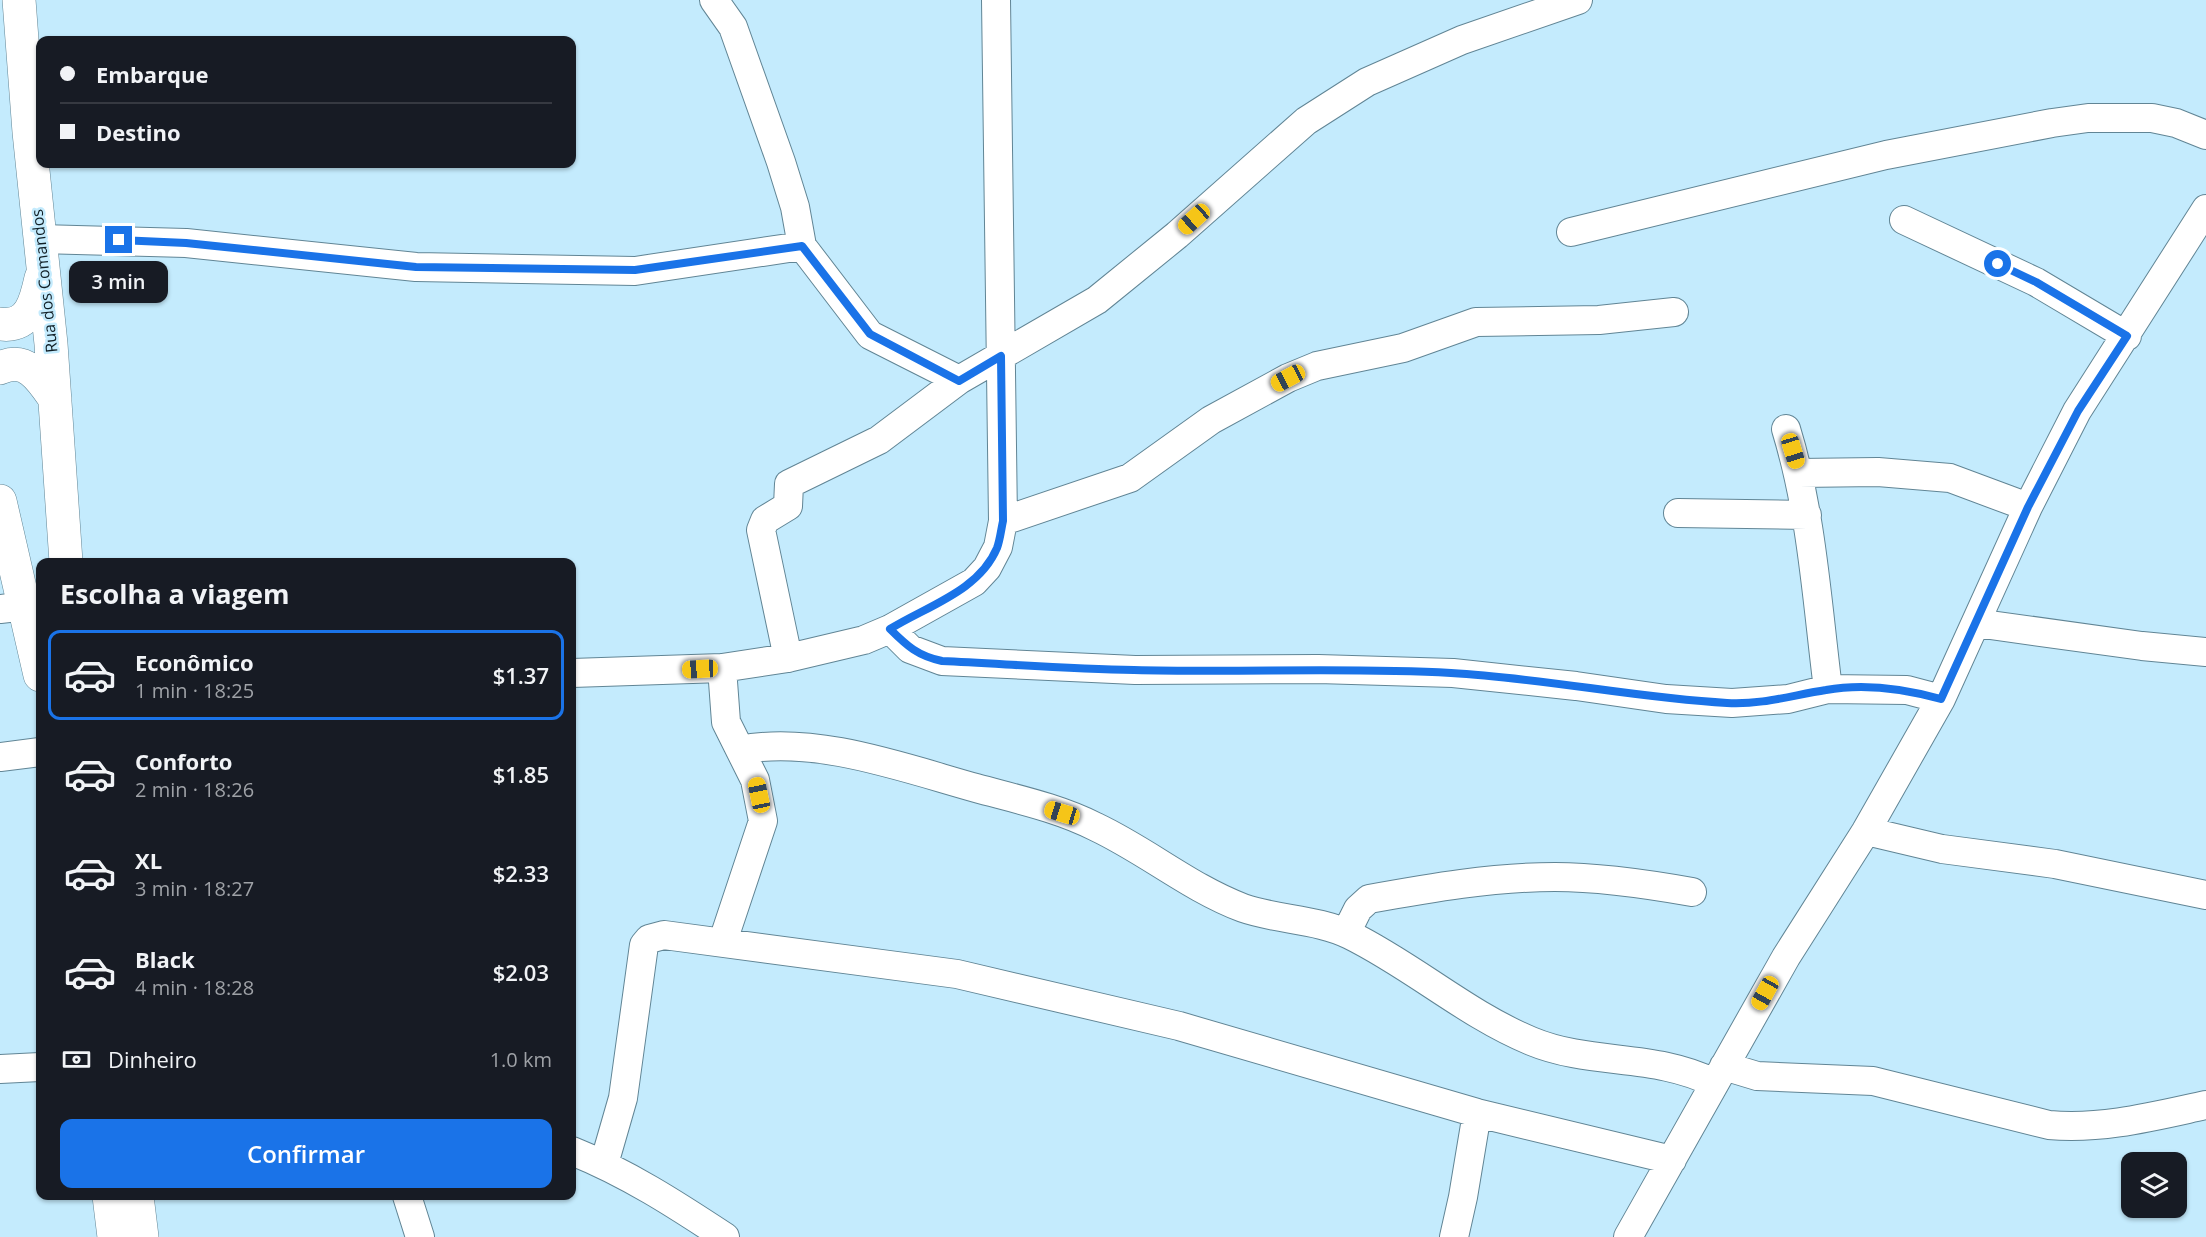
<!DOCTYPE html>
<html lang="pt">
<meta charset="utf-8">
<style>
:root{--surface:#171b24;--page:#20242c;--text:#f1f3f6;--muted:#9ea1a6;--line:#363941;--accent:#1a73e8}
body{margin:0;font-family:"Open Sans",sans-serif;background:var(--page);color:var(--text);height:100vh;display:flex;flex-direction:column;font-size:22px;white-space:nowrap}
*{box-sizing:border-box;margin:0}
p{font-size:20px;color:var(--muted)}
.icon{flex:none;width:33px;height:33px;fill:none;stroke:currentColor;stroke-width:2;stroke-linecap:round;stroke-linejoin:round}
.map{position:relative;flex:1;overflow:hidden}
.side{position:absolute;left:36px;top:558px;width:540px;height:642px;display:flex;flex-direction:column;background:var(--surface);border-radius:12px;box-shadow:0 2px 4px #0004}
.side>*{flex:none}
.hud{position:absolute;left:36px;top:36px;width:540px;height:132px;border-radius:12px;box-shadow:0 2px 4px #0004;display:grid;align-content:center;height:132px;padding:0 24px;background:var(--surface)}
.controls{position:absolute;left:2121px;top:1152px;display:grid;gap:12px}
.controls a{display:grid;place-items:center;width:66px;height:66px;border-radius:12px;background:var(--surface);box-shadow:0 2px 4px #0004;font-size:30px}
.end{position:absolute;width:27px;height:27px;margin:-14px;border:8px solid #1a73e8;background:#fff;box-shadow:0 0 0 3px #fff}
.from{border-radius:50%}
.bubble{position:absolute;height:42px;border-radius:12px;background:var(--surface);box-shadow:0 2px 4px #0004;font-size:20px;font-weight:600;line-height:42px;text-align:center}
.car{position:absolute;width:18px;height:36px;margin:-18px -9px;border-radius:8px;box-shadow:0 0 4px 2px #0007;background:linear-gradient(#f5c518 24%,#345 0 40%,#f5c518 0 76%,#345 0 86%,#f5c518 0)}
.hud b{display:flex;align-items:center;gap:21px;height:57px;font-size:22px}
.hud b+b{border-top:2px solid var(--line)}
.hud i{width:15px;height:15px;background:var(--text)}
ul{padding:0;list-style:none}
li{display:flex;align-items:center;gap:18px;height:90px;margin:0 12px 9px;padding:0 12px;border:3px solid transparent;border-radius:12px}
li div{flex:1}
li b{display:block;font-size:22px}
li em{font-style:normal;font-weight:600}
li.on{border-color:var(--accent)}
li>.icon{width:54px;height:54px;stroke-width:1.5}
h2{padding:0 24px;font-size:27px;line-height:72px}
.pay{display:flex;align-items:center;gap:15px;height:66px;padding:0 24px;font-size:22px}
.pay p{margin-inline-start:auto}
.button{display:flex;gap:12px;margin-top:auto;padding:12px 24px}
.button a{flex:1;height:69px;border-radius:12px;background:var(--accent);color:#fff;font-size:24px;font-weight:600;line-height:69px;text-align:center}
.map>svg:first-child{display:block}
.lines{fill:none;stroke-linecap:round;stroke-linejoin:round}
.minor-casing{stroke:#618595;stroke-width:30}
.major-casing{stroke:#618595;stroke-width:34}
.minor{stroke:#fff;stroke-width:28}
.major{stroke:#fff;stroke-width:33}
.route{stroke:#1a73e8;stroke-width:8}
.labels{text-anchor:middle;stroke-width:5;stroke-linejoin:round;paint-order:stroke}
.street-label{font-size:16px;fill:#111f26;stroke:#c4ebfd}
</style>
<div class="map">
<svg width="2206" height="1237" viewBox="0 0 2206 1237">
<rect width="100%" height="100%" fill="#c4ebfd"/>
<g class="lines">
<defs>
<path id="minor" d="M714,0L733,27L781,162L795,207L802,246L870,335L959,380
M1904,220L2036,282L2127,336
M1571,232L1886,155L2052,123L2088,118H2152L2176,123L2206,135
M40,239L186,243L416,267L635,271L802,246
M1786,429C1812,514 1817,602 1828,689
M1799,473L1878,472L1950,478L2028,507
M1678,513L1807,515
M1003,521L1130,478L1211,420L1288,378L1317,366L1403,348L1476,322L1599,320L1674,312
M0,609L26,606
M1976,623L2142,646L2206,652
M890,629L910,649L942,661L1135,670L1318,669L1453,673L1576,686L1666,699L1732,703L1788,699L1828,689L1907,690L1941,699
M788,658L761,530L765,520L788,506L789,484L879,440L959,380L1097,300L1177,235L1306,121L1367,82L1462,40L1578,0
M722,668L726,722L755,780L763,821L723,941
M572,673L722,668L788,658L864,640L890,629L974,582L987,568L998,547L1003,521L996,0
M740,750C815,735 904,768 976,788C1016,799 1059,808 1096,827C1147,851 1190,888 1243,908C1277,920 1318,919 1350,935C1413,966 1466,1014 1531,1041C1591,1066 1655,1053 1714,1083
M0,757L40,752
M1866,831L1942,849L2055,864L2206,895
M1346,933L1358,909L1369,899C1430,888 1493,877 1555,877C1601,877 1647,884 1692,892
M1724,1066L1757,1076L1873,1081L2049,1125C2102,1130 2155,1116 2206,1105
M0,1069L40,1067
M572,1151C627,1173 675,1204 725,1237
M604,1164L623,1098L644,945L649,939L664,935L957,974L1179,1026L1477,1113L1672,1160
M407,1196L420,1237
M1454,1237L1463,1197L1477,1113
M1628,1237L1786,957L1866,831L1941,699L2028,507L2077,411L2206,209"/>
<path id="major" d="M19,0L29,132L51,344L66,562
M0,324C30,328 36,301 41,278
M0,368C27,355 42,380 55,399
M0,501L40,675
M109,1196L114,1237
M137,1196L142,1237"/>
</defs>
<use href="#minor" class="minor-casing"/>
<use href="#major" class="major-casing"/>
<use href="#minor" class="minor"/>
<use href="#major" class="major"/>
</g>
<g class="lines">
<path class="route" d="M119,240L186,243L416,267L635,270L802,246L870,334L959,381L1001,356L1003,521C1001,530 1000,540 997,548C979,591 927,606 890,629C907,646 918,656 942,661C1006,664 1070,669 1134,670C1240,673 1346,667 1451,673C1544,678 1635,698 1727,703C1762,705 1793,695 1826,690C1864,683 1905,689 1941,699L2028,507L2078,411L2127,336L2036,282L1998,264"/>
</g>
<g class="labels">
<g class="street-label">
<text transform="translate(44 281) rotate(-96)" y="6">Rua dos Comandos</text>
</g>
</g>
</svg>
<div class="controls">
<a><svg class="icon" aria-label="layers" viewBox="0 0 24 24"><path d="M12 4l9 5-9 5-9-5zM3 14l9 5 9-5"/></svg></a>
</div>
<i class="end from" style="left:1998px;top:264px"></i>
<i class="end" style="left:119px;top:240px"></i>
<div class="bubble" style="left:69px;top:261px;width:99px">3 min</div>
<i class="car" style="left:1194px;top:219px;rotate:228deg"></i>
<i class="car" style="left:1288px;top:378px;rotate:242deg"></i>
<i class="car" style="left:1793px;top:451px;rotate:163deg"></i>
<i class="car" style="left:700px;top:669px;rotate:267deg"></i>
<i class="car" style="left:759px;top:795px;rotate:348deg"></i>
<i class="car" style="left:1062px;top:813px;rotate:287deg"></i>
<i class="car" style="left:1765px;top:993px;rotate:209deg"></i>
<div class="hud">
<b><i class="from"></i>Embarque</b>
<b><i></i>Destino</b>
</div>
<section class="side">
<h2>Escolha a viagem</h2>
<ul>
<li class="on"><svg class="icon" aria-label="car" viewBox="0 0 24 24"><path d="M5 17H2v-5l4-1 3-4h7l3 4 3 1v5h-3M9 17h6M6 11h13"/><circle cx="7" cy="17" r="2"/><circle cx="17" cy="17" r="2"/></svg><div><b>Econômico</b><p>1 min · 18:25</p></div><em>$1.37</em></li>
<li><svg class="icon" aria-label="car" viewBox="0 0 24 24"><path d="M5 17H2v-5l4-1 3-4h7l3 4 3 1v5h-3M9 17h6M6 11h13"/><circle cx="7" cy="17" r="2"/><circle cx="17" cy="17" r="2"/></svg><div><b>Conforto</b><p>2 min · 18:26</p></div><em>$1.85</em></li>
<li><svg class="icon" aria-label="car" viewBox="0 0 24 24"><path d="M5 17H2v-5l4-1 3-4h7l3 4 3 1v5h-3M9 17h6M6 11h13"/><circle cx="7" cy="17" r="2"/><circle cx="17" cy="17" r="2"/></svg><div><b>XL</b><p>3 min · 18:27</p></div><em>$2.33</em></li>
<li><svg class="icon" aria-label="car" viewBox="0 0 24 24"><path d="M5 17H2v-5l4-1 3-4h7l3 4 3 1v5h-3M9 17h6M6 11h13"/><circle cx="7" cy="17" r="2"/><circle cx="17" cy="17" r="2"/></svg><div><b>Black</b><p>4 min · 18:28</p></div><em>$2.03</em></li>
</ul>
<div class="pay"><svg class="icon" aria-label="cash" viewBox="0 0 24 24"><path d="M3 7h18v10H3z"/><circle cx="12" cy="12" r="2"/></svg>Dinheiro<p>1.0 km</p></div>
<div class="button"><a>Confirmar</a></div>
</section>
</div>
